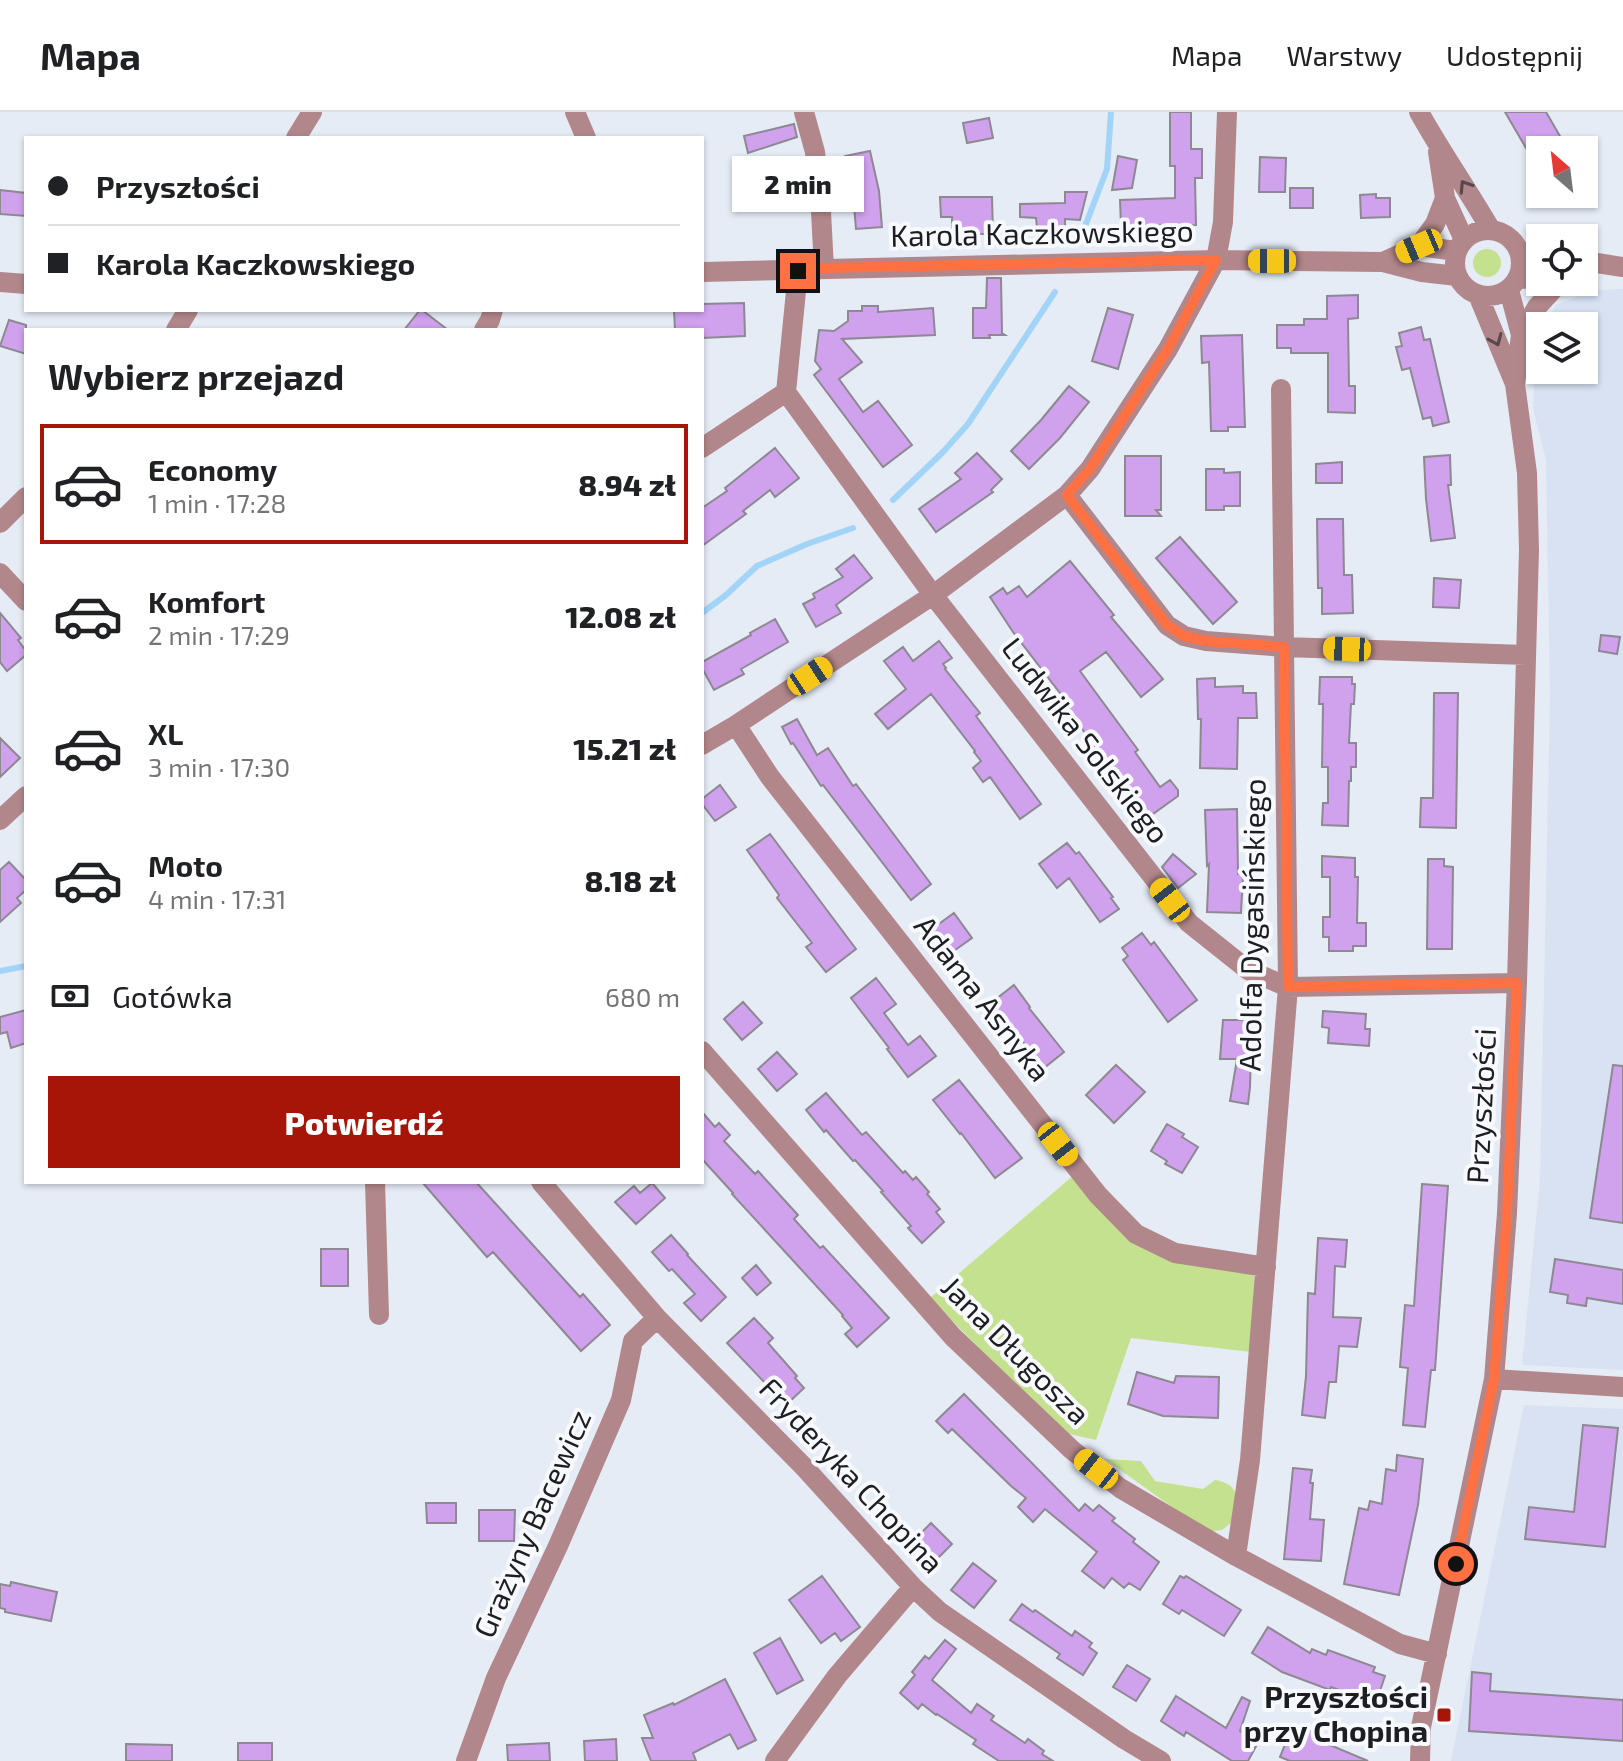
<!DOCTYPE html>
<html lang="pl">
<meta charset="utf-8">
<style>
:root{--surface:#fff;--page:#f6f6f6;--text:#202124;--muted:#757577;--line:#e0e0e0;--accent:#a71408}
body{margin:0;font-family:"Exo 2",sans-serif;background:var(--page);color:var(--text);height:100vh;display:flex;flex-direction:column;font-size:30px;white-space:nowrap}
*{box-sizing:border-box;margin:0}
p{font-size:26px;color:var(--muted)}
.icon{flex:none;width:44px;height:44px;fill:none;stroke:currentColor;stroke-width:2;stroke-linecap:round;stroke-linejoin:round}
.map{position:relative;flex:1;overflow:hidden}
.side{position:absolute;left:24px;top:216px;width:680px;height:856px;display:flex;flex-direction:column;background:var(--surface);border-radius:0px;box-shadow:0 2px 6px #0004}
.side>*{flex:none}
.top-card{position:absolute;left:24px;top:24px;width:680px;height:176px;border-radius:0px;box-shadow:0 2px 6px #0004;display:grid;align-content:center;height:176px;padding:0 24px;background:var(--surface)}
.needle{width:52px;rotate:332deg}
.controls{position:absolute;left:1526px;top:24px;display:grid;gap:16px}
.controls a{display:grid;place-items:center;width:72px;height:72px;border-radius:0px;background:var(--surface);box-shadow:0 2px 6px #0004;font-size:40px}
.end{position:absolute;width:36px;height:36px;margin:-18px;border:10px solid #ff7043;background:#111;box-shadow:0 0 0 4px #111}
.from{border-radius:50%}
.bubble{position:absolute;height:56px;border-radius:0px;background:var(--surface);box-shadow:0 2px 6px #0004;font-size:26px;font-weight:800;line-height:56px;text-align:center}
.car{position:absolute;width:24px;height:48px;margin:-24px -12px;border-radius:10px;box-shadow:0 0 6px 2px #0007;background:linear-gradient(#f5c518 24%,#345 0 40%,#f5c518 0 76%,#345 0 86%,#f5c518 0)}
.top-card b{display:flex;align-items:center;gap:28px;height:76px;font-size:30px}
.top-card b+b{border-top:2px solid var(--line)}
.top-card i{width:20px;height:20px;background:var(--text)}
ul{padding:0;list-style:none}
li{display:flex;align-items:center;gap:24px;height:120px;margin:0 16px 12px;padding:0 8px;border:4px solid transparent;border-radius:0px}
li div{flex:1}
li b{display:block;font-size:30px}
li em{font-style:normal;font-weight:800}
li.current{border-color:var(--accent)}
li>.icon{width:72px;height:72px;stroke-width:1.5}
h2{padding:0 24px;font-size:36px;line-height:96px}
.pay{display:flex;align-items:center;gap:20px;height:88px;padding:0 24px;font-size:30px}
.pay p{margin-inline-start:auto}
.primary-button{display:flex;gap:16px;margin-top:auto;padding:16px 24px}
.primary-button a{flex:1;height:92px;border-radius:0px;background:var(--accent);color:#fff;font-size:32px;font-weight:800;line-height:92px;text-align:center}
header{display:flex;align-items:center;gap:48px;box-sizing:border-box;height:112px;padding:0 40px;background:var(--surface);border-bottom:2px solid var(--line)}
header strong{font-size:38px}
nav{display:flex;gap:44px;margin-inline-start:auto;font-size:28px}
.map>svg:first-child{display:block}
.built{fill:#d8e2f3}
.green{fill:#c4e18f}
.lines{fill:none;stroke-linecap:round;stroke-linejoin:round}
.stream{stroke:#a1d4f6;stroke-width:6}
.building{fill:#d0a1ed;stroke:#8d8891;stroke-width:2}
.minor{stroke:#b2878b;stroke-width:20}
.oneway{stroke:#58484c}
.route{stroke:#ff7043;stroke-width:10}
.poi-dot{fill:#a71408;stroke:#f7f9fd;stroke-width:3}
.labels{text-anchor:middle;stroke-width:8;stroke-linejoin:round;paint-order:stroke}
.street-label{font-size:30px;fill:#1c1e22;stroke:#f7f9fd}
.poi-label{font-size:30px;font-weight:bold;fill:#1c1e22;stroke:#f7f9fd;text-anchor:end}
</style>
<header>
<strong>Mapa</strong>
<nav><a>Mapa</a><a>Warstwy</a><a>Udostępnij</a></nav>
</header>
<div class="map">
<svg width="1623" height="1649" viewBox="0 0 1623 1649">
<rect width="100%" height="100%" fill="#e6ecf6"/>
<path class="built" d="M1623,177V1258L1522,1253L1540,1067L1550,587L1546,348L1533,297L1535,246L1540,233V258H1584V214H1547L1555,193L1595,178Z
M1524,1293L1623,1297V1649H1451Z"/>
<path class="green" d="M1473 151a14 14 0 1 1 28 0a14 14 0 1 1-28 0Z
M1074,1063L1130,1127L1255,1150L1251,1240L1131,1226L1096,1328L1061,1320L930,1186Z
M1105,1347L1141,1349L1155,1369L1203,1377L1215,1368C1239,1371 1240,1389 1235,1408L1222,1418L1207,1420Z"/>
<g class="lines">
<path class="stream" d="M1079,130L1107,57L1111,0
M893,388L943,340L968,312L1055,180
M702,501L726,483L757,454L807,432L853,416
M0,859L26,854"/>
</g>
<path class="building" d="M1170,0H1191V37H1202V66H1195L1196,113L1121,114L1120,88L1175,86V54H1170Z
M1505,0H1546L1568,38H1540V60Z
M989,6L993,26L967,31L963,11Z
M794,12L797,25L748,41L744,24Z
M870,39L879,79L882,115L856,117L852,70L844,72L839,53L846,51L845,44Z
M1118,44L1137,48L1132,76L1112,78Z
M1260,45L1286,46L1285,80H1259Z
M785,56L790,93L755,98L751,64Z
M1290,76H1313V96H1290Z
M0,78L26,81V104L0,102Z
M1065,80H1087L1080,108L1065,107V116H1037L1036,106L1020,105V92L1065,91Z
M1376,82V86H1390V105L1361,106L1360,83Z
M940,85H992L993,122H952V105H941Z
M987,166H1001L1002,221L1005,223H989L990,226H973V196H986Z
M1358,183V206L1348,207L1349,274H1355V301L1328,300V241H1291V236H1277V213H1304V207H1327V184Z
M744,191L745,224L702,226V218H675L674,198H702V192Z
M862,194H878V200L933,196L935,223L842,227L862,250L839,267L863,300L878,289L912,333L883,355L814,263L821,257L815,249L819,218L834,219L848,209V199H862Z
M1108,196L1133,203L1118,257L1092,249Z
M420,198H422L448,218H404Z
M9,208L26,213V242L0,234Z
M1421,215L1424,228L1430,227L1449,310L1433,314L1431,305L1423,307L1410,256L1402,258L1396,235L1402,234L1399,221Z
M1242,223L1245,315H1228V319H1211L1209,250L1202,251L1201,224Z
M1069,274L1089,290L1060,326L1029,357L1011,339L1041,308Z
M775,336L799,366L775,385L770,378L743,399L746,402L702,434V396L727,379L725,376Z
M977,341L1002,367L991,378L993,380L936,420L919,397L961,367L955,361Z
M1450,343L1451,373H1448L1455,426L1431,429L1426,387L1424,345Z
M1125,344H1161V398H1156L1161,404H1125Z
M1342,350V371H1316V352Z
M1206,357H1224V361L1240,360V394H1224V398H1206Z
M1317,407H1343L1344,463H1352L1353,501L1322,502V476H1318Z
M1180,425L1237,490L1213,512L1156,446Z
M854,443L872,466L836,493L841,501L816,515L803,492L815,486L813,482L843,465L836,457Z
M1070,449L1114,503L1111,505L1163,567L1141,585L1106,540L1080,559L1138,638L1135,640L1160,675L1170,668L1178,678V684L1146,707L1095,637L1096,636L1063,591L1066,589L1013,520L990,485L1003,476L1007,482L1019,474L1027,485Z
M1434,466L1461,468L1459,496L1433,495Z
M0,501L21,526L18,528L26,539V543L7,559L0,550Z
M775,507L788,530L741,557L744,562L714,578L702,556V550L751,523L750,521Z
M1601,523L1620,525L1617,542L1599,539Z
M939,529L952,546L943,552L946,556L945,557L980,601L976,604L1041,692L1020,707L990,665L983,670L973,656L981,649L974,640L975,639L931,582L888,617L875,602L906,577L884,549L903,535L913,549Z
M1320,565H1352V572H1355L1354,592H1351L1349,631H1356V655H1351V669H1349L1348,714L1322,713L1323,691H1328V655H1322L1323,592H1319Z
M1215,566V575L1243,574V581H1256L1257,606H1238L1237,657L1200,656L1201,607H1198L1197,567Z
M1434,581H1458L1456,716L1420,715L1421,686H1433Z
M797,607L817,643L828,636L853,674L856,672L931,772L911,788L823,673L821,674L793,631L791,632L782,615Z
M0,626L20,646L0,665Z
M720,673L736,695L715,709L702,692V687Z
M1237,697L1238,762H1243L1241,801L1207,800L1209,752L1207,754L1205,698Z
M770,722L856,837L826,860L806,835L812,831L777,786L779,783L747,738Z
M1067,731L1076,742L1079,740L1113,785L1111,786L1119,797L1100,810L1069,766L1057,776L1039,752Z
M1173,742L1196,762L1178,776L1162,755Z
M1322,744L1355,746V765H1358L1357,811H1366V834H1353V839H1329V825H1323V805H1330V765H1322Z
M1428,747H1444V754L1453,755L1452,837H1427Z
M9,750L26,768V778L17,786L21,791L0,810V758Z
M954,801L972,826L951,841L932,817Z
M1142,821L1151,833L1154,830L1197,888L1168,910L1123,848L1128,844L1122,836Z
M876,866L896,892L884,901L908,933L920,924L936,944L908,965L887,937L889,936L851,886Z
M1014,873L1030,895L1029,896L1064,940L1044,956L991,891Z
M743,890L762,911L742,928L724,907Z
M26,898V931L11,936L7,920L0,922V905Z
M1323,899L1366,902L1365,917H1370L1369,934L1328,931L1329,916L1322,915Z
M1223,908H1252L1250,975L1248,992L1230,989L1237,947H1220Z
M777,940L797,962L777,979L758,957Z
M1116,953L1145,980L1114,1011L1086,983Z
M1613,953L1623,954V1111L1590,1106Z
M959,968L1022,1046L995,1066L961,1021L960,1022L933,988Z
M826,981L862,1023L866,1020L903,1061L905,1059L913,1068L916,1065L929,1080L927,1082L940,1097L936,1100L944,1110L922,1131L908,1116L911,1114L881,1080L883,1079L855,1048L853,1049L826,1018L824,1020L806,998Z
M702,1000L715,1015L719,1011L730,1023L724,1029L755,1062L758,1059L798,1103L794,1107L820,1136L823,1134L889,1206L857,1235L845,1222L852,1216L842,1204L843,1203L732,1082L733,1081L702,1047Z
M1167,1012L1184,1022L1182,1025L1198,1035L1182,1061L1165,1052L1167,1049L1151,1039Z
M422,1070H476L580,1185L583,1182L610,1213L581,1239L493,1140L487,1145Z
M652,1071L665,1086L636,1112L615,1090L634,1074L640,1081Z
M1422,1072L1448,1074L1435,1258H1431L1425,1315L1403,1313L1408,1256L1400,1255L1405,1193L1414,1194Z
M671,1123L688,1142L687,1143L726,1185L701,1209L684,1191L695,1182L672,1157L669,1159L652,1140Z
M1318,1126L1347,1128L1345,1155L1335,1154L1333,1205L1361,1206L1357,1235L1339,1234L1336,1270H1329L1325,1306L1302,1303L1306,1264L1308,1181L1315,1182Z
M321,1137H348V1174H321Z
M1555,1147L1623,1158V1192L1587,1186L1586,1194L1567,1191L1568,1183L1550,1180Z
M756,1153L771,1171L757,1183L742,1166Z
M754,1206L773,1226L768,1231L797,1264L795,1266L804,1276L786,1293L727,1231Z
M1137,1260L1174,1271L1176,1264L1219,1265L1218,1306L1163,1304L1128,1292Z
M964,1282L1079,1399L1085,1392L1093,1399L1099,1393L1115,1406L1112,1409L1135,1427L1133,1430L1159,1450L1140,1478L1129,1471L1124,1476L1112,1466L1104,1476L1082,1459L1097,1440L1045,1397L1033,1410L1018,1395L1026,1386L1011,1374L952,1317L948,1321L936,1309Z
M1583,1313L1618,1316L1605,1435L1525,1427L1529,1395L1574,1400Z
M1397,1343L1423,1347L1418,1393L1399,1483L1344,1472L1359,1396L1368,1398L1370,1389L1382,1392L1386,1357L1396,1359Z
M1293,1356L1312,1358L1310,1371H1313L1310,1407L1324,1408L1321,1449L1284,1447Z
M426,1391H456V1411H427Z
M479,1398H515L514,1429H479Z
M931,1411L952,1432L927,1457L906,1436Z
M973,1451L996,1469L974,1496L951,1478Z
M822,1464L860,1515L841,1529L835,1521L821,1531L789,1488Z
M1180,1464L1184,1466L1186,1464L1241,1498L1224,1524L1182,1498L1179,1502L1163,1492Z
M11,1470L57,1480L51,1509L5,1500V1497L0,1496V1472L10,1474Z
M1022,1492L1033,1500L1035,1498L1072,1524L1075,1519L1092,1531L1089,1535L1097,1541L1083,1563L1057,1546L1060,1542L1010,1508Z
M1268,1515L1310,1541L1312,1537L1326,1543L1328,1538L1375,1555L1373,1560L1385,1564L1376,1591L1331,1575L1330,1578L1282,1560L1252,1541Z
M780,1526L803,1568L777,1582L754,1541Z
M945,1528L956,1537L932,1568L971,1601L977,1592L994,1604L991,1608L1025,1631L1028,1627L1044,1639L1042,1642L1053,1649H999L973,1632L976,1628L937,1602L936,1603L922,1592L918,1597L900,1581L915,1563L912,1560L925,1544L929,1547Z
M1127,1553L1150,1567L1136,1589L1113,1575Z
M1472,1560L1491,1562L1490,1579L1623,1588V1629L1469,1619Z
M725,1567L756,1628L738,1637L730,1622L693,1641L696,1649H651L642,1626H653L644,1603L673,1591L674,1593Z
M1176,1584L1226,1616L1242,1585L1250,1589L1240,1619L1259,1629L1248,1649H1232L1186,1620L1184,1624L1161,1609Z
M1298,1614L1320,1623L1318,1628L1368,1649H1290L1280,1645L1288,1625L1293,1627Z
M616,1627L617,1649H585L584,1629Z
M238,1631H272V1649H238Z
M549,1631L550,1649H508L507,1633Z
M126,1632L172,1633V1649H126Z"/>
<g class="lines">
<path class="minor" d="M575,0L586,26
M804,0L815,40L820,81L824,156
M1419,0C1441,40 1468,78 1491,118
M296,26L312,0
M1438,40L1445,86L1464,128
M1455 151a33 33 0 1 1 66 0a33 33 0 1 1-66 0Z
M1419,134L1435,112L1445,86
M1584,149L1623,155
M1383,150L1419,134L1456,139
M702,160L1216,148L1383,150L1422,160L1457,164
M1518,166L1540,168
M0,170L26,172
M1478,183L1515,272
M176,218L188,198
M484,218L490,208L493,198
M1521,223L1537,195L1560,170
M786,280L933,483L1189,811L1248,858L1288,875L1517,871
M702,336L786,280L798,159
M1067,383L1167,513L1184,524L1206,529L1284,535L1526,543
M0,411L26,385
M0,461L26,489
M736,613L770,665L1098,1083L1136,1122L1175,1141L1266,1155
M702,633L736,613L933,483L1067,383L1090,357L1168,237L1216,148L1223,110L1227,0
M0,708L26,684
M702,939L953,1225L1072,1338L1120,1376L1236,1444L1400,1532L1437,1542
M375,1070L379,1203
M541,1070L657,1206L804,1355L913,1475L940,1500L1124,1627L1161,1649
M1494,1267L1623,1275
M1236,1444L1250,1348L1288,875L1281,277
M466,1649L496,1566L558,1434L621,1288L633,1229L657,1206
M775,1649L837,1564L913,1475
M1420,1649L1421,1615L1494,1267L1507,1101L1517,871L1529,438L1527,361L1515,272L1521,223L1509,178"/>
</g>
<defs><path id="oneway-chevron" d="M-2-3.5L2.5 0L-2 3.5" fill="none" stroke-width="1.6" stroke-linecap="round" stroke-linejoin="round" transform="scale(2)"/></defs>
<g class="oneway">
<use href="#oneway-chevron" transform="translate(1465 74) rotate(-123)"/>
<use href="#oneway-chevron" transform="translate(1496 228) rotate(67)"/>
</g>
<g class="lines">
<path class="route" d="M798,159L824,156L1216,148L1168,237L1090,357L1067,383L1167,513L1184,524L1206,529L1284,535L1288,875L1517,871L1507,1101L1494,1267L1456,1452"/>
</g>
<rect class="poi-dot" x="1436" y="1595" width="16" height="16" rx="4"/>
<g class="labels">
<g class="street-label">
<text transform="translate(1042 122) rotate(-1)" y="10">Karola Kaczkowskiego</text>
<text transform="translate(1085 629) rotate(52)" y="10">Ludwika Solskiego</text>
<text transform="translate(1253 813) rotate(-89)" y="10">Adolfa Dygasińskiego</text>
<text transform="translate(982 887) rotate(52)" y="10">Adama Asnyka</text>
<text transform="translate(1482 994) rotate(-87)" y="10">Przyszłości</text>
<text transform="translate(1015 1239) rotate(45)" y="10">Jana Długosza</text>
<text transform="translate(851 1364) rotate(47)" y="10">Fryderyka Chopina</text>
<text transform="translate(533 1412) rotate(-66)" y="10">Grażyny Bacewicz</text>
</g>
<g class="poi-label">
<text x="1428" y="1596">Przyszłości<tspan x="1428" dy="34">przy Chopina</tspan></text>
</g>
</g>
</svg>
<div class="controls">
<a><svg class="needle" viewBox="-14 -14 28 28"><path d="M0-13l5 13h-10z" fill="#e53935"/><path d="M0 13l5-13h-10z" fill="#757577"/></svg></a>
<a><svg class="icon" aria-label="locate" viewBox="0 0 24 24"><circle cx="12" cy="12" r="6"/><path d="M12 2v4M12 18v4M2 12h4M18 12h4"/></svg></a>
<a><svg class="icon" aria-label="layers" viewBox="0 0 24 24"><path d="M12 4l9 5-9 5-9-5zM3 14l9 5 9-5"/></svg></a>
</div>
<i class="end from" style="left:1456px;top:1452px"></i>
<i class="end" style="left:798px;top:159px"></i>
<div class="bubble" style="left:732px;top:44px;width:132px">2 min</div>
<i class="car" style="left:1419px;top:134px;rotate:247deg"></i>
<i class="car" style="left:1272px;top:149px;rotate:270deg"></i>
<i class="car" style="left:1347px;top:537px;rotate:272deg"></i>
<i class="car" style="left:810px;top:564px;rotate:57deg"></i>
<i class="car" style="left:1170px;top:788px;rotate:322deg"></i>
<i class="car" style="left:1058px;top:1032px;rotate:142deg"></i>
<i class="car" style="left:1096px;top:1357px;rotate:308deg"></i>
<div class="top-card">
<b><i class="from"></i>Przyszłości</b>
<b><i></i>Karola Kaczkowskiego</b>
</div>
<section class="side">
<h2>Wybierz przejazd</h2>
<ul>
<li class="current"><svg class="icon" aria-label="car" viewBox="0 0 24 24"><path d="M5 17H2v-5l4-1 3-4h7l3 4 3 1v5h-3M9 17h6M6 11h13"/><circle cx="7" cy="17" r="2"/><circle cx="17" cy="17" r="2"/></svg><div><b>Economy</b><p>1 min · 17:28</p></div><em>8.94 zł</em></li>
<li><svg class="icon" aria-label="car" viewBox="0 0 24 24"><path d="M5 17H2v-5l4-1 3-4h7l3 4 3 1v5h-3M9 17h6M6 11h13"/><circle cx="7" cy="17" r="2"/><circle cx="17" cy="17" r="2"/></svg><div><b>Komfort</b><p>2 min · 17:29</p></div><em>12.08 zł</em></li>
<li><svg class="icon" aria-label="car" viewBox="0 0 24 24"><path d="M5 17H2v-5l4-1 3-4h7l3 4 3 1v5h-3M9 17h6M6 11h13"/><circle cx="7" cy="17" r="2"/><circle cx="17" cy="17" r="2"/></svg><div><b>XL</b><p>3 min · 17:30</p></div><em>15.21 zł</em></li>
<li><svg class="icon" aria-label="car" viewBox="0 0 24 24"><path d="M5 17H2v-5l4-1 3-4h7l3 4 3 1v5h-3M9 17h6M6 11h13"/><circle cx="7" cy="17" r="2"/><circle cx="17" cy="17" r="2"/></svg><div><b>Moto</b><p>4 min · 17:31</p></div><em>8.18 zł</em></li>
</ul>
<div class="pay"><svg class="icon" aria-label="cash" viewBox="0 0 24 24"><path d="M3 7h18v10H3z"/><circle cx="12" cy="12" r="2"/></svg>Gotówka<p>680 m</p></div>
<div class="primary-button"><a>Potwierdź</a></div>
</section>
</div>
